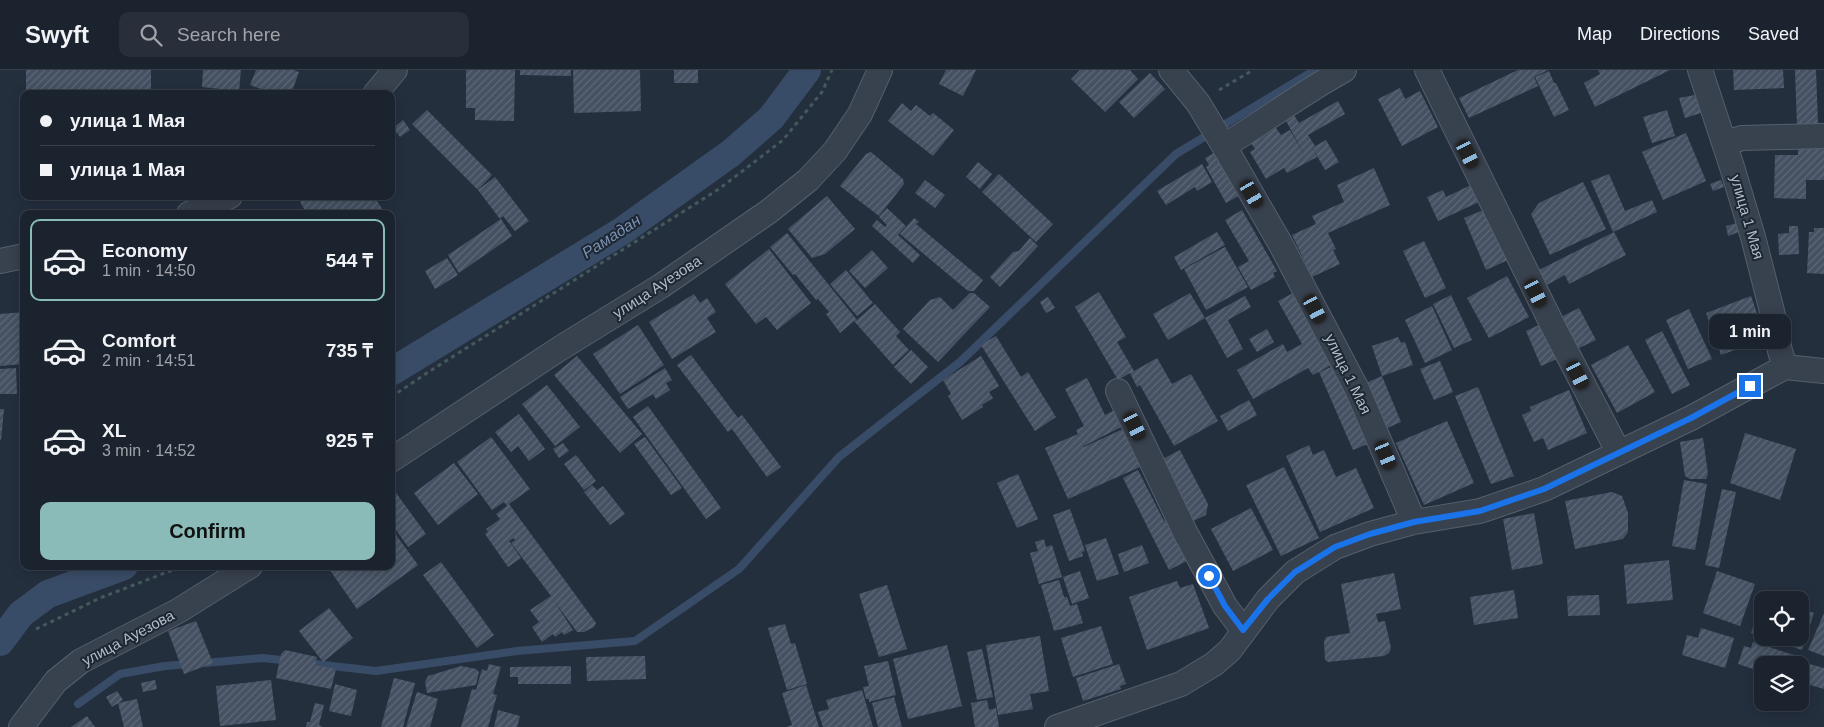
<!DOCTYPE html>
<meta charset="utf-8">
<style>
:root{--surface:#1b232e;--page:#282f3a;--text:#f1f3f6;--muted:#a0a4aa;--line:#39404a;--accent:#8bbbb9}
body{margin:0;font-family:Helvetica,sans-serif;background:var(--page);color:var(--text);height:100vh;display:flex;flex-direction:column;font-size:19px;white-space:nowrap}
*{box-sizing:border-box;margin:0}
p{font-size:16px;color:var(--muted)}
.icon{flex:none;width:28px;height:28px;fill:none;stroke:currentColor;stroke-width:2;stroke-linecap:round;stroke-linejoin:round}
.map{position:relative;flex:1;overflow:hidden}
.drawer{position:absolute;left:20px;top:140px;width:375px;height:360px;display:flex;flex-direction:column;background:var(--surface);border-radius:10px;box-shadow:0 2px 12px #0003,0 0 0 1px var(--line)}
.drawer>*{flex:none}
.banner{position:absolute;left:20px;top:20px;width:375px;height:110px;border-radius:10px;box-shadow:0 2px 12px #0003,0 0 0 1px var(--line);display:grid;align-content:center;height:110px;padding:0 20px;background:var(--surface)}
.fabs{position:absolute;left:1754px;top:521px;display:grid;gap:10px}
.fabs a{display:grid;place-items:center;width:55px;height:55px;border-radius:10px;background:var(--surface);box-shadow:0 2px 12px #0003,0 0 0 1px var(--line);font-size:25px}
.end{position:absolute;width:22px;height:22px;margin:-11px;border:6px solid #1a73e8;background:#fff;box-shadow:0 0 0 2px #fff}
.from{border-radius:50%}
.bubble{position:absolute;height:35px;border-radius:10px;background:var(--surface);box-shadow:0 2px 12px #0003,0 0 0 1px var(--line);font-size:16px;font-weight:600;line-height:35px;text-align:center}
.car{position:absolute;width:15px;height:30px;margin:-15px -8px;border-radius:6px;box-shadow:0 0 4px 1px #0007;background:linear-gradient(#222 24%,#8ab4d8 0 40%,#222 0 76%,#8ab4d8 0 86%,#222 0)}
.banner b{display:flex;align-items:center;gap:18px;height:48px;font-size:19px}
.banner b+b{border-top:1px solid var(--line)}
.banner i{width:12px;height:12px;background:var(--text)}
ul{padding:9px 0 0;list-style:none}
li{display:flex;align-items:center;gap:15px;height:82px;margin:0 10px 8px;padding:0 10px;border:2px solid transparent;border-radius:10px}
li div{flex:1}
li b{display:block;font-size:19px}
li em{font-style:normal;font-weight:600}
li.selected{border-color:var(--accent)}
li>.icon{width:45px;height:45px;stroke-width:1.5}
.cta{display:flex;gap:10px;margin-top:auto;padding:10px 20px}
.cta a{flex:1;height:58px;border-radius:10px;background:var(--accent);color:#111;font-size:20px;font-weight:600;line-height:58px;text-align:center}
header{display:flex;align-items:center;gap:30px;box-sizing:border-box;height:70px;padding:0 25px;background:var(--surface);border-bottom:1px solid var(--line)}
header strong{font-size:24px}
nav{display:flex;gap:28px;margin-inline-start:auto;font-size:18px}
.search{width:350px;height:45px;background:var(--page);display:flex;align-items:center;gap:12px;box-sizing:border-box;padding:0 18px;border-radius:10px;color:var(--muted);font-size:19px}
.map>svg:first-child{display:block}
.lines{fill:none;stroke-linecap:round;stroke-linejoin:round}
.stream{stroke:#394c67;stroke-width:8}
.canal{stroke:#394c67;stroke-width:28}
.building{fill:url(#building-hatch)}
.minor-casing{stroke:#565f6c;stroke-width:26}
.path{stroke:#44595c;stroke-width:3;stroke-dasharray:4 4;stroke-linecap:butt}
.minor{stroke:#38414e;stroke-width:24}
.route{stroke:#1a73e8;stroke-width:6}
.labels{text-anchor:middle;stroke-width:4;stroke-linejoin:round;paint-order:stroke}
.street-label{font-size:15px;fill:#b4bcc9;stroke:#1d2633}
.water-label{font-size:16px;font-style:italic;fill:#7c92b1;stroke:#1d2633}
</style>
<header>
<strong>Swyft</strong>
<div class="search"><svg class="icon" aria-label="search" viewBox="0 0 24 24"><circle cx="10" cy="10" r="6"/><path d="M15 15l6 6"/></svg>Search here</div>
<nav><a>Map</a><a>Directions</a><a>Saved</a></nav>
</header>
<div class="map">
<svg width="1824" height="657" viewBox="0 0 1824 657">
<defs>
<pattern id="building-hatch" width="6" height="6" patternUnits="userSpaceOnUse" patternTransform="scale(1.25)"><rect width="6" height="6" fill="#455162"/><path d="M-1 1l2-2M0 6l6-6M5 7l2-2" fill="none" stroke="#5d6877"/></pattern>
</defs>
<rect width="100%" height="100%" fill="#242f3e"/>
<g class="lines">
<path class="stream" d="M204,593L263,588L290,591
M306,593L376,601L517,581L635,571L739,499L839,387L960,292L1176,84L1315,0
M78,634L120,604L165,596L190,594"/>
<path class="canal" d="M391,302L622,161L731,83L771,48L807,0
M0,572L21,544L48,524L124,496"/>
</g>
<path class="building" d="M26,0H151V24H26Z
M203,0H241L239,21L202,17Z
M256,0H293L299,2L291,24H275L250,15Z
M466,0H515L514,51L475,50V38H466Z
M520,0H571V6L520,5Z
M573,0H640L641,41L574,43Z
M674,0H698V13H674Z
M946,0H976L963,26L939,14Z
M1080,0H1130L1138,9L1105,42L1071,9Z
M1518,0H1548L1534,7L1538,16L1469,48L1459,28Z
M1598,0H1670L1595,37L1584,13L1600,4Z
M1733,0H1783L1784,18L1734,20Z
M1795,0H1816L1818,55L1797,56Z
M1549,1L1554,13H1556L1569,40L1554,47L1535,7Z
M1150,3L1165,19L1134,48L1119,32Z
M1400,18L1405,29L1420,21L1438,57L1402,76L1378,29Z
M1695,25L1701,43L1685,48L1679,28Z
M1338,31L1345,44L1308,65L1315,76L1326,70L1339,92L1325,100L1312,77L1317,87L1287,103L1284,98L1266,109L1250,82L1255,79L1251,73L1276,58L1281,65L1290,60L1305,86L1285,49L1294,45L1299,53Z
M902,33L911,41L916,35L930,46L933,43L954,60L933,86L888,51Z
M427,40L492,105L478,120L412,54Z
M1667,40L1675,66L1652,73L1643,47Z
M403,50L410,60L400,67L393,58Z
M1686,63L1706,111L1663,130L1642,82Z
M1824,76V110H1806V129L1774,128L1775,85H1798V78Z
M871,82L903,109L904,114L879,146L840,116L866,84Z
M1216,82L1244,123L1226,133L1206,97L1209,95L1205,88Z
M978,92L992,104L980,119L966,107Z
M1202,94L1212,112L1197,121L1195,117L1166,135L1157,121Z
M1374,98L1390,135L1328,163L1336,179L1333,180L1340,194L1312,207L1292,165L1316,154L1312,146L1344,132L1337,115Z
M999,104L1053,154L1036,172L982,122Z
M1609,104L1625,141L1652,130L1657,142L1613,162L1591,111Z
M495,107L529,151L515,161L503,146L500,149L478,120Z
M925,110L945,125L935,138L915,123Z
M1721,110L1724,117L1713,121L1710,114Z
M1583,112L1606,159L1550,185L1531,144L1539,133Z
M1471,115L1479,132L1438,151L1427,127L1443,120L1446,127Z
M309,126H374L384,142L381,144H307L300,132Z
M827,126L855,159L825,184L812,188L788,159Z
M887,138L906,156L898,165L920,185L913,193L872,156L877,150L885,157L887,155L879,147Z
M1486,139L1508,190L1486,200L1464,148Z
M1242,140L1277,201L1273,203L1275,207L1251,220L1238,197L1249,191L1225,150Z
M914,148L919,152L916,154L983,210L974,221H968L900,164Z
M501,149L512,166L459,203L448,185Z
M1737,153L1739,162L1728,166L1726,156Z
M1789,156H1798L1799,184L1779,185L1778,164L1789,163Z
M1814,158H1824V204L1807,203L1809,162H1814Z
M1217,162L1225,175L1181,200L1174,187Z
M1614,162L1626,185L1569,214L1565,205L1545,216L1537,201Z
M787,163L857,250L875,234L900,262L896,266L909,280L893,295L854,251L840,263L826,244L829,242L818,229L816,230L795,204L793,205L770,177Z
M1030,168L1038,176L1000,217L990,207L1013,182L1019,181Z
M1424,171L1446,218L1425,228L1403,181Z
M1225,177L1248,217L1206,240L1184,199Z
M769,179L811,233L777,260L766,247L756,254L725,214Z
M872,180L888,198L865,218L849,201Z
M447,188L458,205L435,219L425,201Z
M846,200L873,233L857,246L830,214Z
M1507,206L1529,247L1489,268L1467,228Z
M1099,222L1126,267L1117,272L1134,301L1157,288L1172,314L1191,304L1218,351L1174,376L1140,315L1137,317L1130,303L1118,310L1075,237Z
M1295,222L1335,293L1313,305L1308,298L1253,329L1237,300L1283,274L1287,282L1302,274L1278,231Z
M970,223H974L990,237L938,292L903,259L930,230L940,227L953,240Z
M1190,223L1205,248L1168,270L1153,244Z
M694,224L700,233L707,228L716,242L707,248L716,262L672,289L649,252Z
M1451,225L1472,270L1454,278L1433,234Z
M1245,226L1251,237L1228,250L1243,279L1227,288L1205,248Z
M1751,226L1766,269L1721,285L1706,243Z
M1048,227L1055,238L1046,243L1040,232Z
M1432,236L1452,280L1425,293L1405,250Z
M1579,238L1596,270L1577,279L1561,247Z
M1689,239L1712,289L1688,299L1666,250Z
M24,242V294L0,296V244Z
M1543,253L1559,288L1541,296L1526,261Z
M638,255L664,295L620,324L593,284Z
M1267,259L1274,272L1257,282L1249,269Z
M1662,261L1690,315L1672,324L1645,270Z
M996,266L1021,307L1028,302L1056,347L1035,361L981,275Z
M1398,267L1401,273L1405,272L1413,295L1382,306L1372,276Z
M1628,275L1655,322L1617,343L1591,295Z
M911,280L928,297L911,314L894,297Z
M691,285L738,348L742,345L781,397L767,407L732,359L728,362L677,295Z
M577,286L642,364L620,383L554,305Z
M981,286L999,316L989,322L993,328L982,335L983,337L962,350L948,326L951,324L943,310Z
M1440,291L1453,322L1434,330L1420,299Z
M1336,295L1370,373L1353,380L1319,302Z
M16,298L17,324H0V299Z
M665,298L672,310L666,313L670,320L656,329L653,324L628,339L620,327Z
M20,306H24V332H21Z
M1382,306L1401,352L1385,359L1366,313Z
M1087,308L1105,345L1115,340L1123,356L1084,376L1081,371L1084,377L1123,359L1140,397L1068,429L1045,378L1078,364L1076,360L1084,356L1065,319Z
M547,315L580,357L555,376L522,334Z
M1478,317L1514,406L1491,414L1455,326Z
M1569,320L1587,363L1548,380L1543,368L1534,372L1522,345L1531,341L1530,337Z
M1249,330L1257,345L1228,361L1220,346Z
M648,336L721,438L706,449L633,347Z
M0,339H4L1,370H0Z
M519,344L545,379L529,391L518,376L511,382L495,362Z
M1447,351L1474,413L1424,435L1396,373Z
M1745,363L1796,379L1780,430L1730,413Z
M491,367L530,419L509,434L596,553L594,557L584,562H577L554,531L573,560L564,565L562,562L555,567L553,564L542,572L532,557L539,552L530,540L551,526L511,473L515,470L514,468L509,471L521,488L508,497L485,464L488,462L486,459L500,449L496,444L507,436L504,432L492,440L457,392Z
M645,367L682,418L671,425L634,374Z
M1703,368L1708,404L1706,409H1690L1685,406L1680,372Z
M563,373L569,381L559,388L553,379Z
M1309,375L1313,385L1324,380L1336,407L1356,398L1374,438L1320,462L1286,386Z
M1180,380L1208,434L1206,445L1191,452L1159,391Z
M576,385L596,411L584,420L564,394Z
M454,393L478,424L438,455L414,423Z
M1284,397L1319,468L1281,486L1246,415Z
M1138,400L1164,451L1169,449L1189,490L1169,500L1123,408Z
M1018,404L1038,449L1017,458L997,413Z
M1684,410L1707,414L1695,480L1672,476Z
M592,415L597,420L603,416L625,444L610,455L584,422Z
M391,416L426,464L408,477L391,453Z
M1722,419L1736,422L1719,498L1705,495Z
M1612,422L1622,426L1628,443V462L1623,469L1575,479L1565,431Z
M1251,438L1273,480L1233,501L1211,459Z
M1070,439L1085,481L1082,482L1083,486L1069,491L1053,445Z
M1534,443L1543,494L1512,500L1503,449Z
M391,458L418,495L357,539L327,496H391Z
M1106,468L1119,504L1097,511L1085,475Z
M1044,469L1046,477L1052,475L1062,507L1039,514L1030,483L1038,481L1035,472Z
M1142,475L1149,493L1124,502L1118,484Z
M1669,490L1673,530L1627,534L1624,495Z
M441,492L494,565L477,578L423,505Z
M1080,501L1089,528L1072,534L1063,507Z
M1717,501L1755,514L1740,556L1703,543Z
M1394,503L1401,539L1376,544L1378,552L1385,551L1391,578L1389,583L1384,586L1328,592L1325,590L1324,572L1326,567L1350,563L1341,514Z
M1059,510L1064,527H1067L1070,536L1077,534L1083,553L1054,561L1041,515Z
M1177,511L1180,518L1193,514L1209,558L1147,580L1129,527Z
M887,515L907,579L879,587L859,524Z
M1514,520L1518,548L1474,555L1470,527Z
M1599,525L1600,545L1568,546L1567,526Z
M1764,525L1776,530H1762V567L1751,563Z
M329,538L353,568L323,592L299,561Z
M1800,538L1814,543L1802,580L1766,568H1800Z
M1824,543V586L1808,580Z
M196,551L213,593L184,604L168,561Z
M785,554L791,574L795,573L807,614L787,620L768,558Z
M1101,556L1113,594L1073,607L1061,568Z
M1701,558L1734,568L1725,598L1682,585L1687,565L1698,568Z
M1040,566L1049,621L1030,624L1033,639L998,645L986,575Z
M1753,572L1800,587L1798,595H1762V602L1738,594L1744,576L1751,578Z
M947,575L962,636L908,649L893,589Z
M982,579L993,627L977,630L967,582Z
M285,580L317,587L315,595L336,599L331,619L276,608L281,584Z
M645,586L646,609L587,611L586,587Z
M888,591L896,625L869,632V629H866L863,617L869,616L864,596Z
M1806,593L1824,598V619L1800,612Z
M489,594L501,597L493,624L497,625L488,657H461L472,619L476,620L482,599L487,601Z
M1119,594L1126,614L1120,616L1121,619L1083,631L1076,608Z
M461,596L476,599L479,602L476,615L427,623L425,612L428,606Z
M571,596V614H518V607H510V597Z
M394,608L415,613L403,657H381Z
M155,610L157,619L143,622L141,613Z
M271,610L276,650L220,656L216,616Z
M335,614L357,620L351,646L329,641Z
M806,615L819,657H786L792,655L782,623Z
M862,620L873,657H823L818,642L829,639L826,630Z
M117,621L123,630L112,637L106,627Z
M417,622L438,629L430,657H406Z
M894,627L902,657H878L872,633Z
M137,629L143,657H124L118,633Z
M987,630L989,640L996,638L999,657H975L971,633Z
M315,633L324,635L319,655L323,657H306L307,652H310Z
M498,640L520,646L517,657H494Z
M87,646L95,657H71Z"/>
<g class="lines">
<defs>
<path id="minor" d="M1171,0L1198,33L1224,76L1280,173L1357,319L1414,452
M1427,0L1554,258L1619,383
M1700,0L1732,97L1753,167L1773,245L1780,281L1785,297
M375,24L395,0
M1725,73L1742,68L1824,66
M1224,76C1265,51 1302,23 1344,0
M189,144L230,126
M0,191L24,186
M1118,321L1185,462L1225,536L1243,560
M391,390L559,279L661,216L768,142L808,110L835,81L860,44L880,0
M21,657L56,611L81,591L178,541L250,496
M1057,657L1181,614L1214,594L1230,580L1268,529L1295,502L1335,477L1370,464L1414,452L1480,441L1544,419L1691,348L1785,297L1824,301"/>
</defs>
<use href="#minor" class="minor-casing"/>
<path class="path" d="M1219,20L1253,0
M391,327L430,301L719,119L783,70L822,22L832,0
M36,559L100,528L183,496"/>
<use href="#minor" class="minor"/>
</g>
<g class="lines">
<path class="route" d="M1209,506L1225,536L1243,560L1268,529L1295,502L1335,477L1370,464L1414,452L1480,441L1544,419L1691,348L1750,316"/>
</g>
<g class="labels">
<g class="street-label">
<text transform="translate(1747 147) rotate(74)" y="5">улица 1 Мая</text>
<text transform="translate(657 217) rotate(-33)" y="5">улица Ауезова</text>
<text transform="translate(1348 304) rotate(64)" y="5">улица 1 Мая</text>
<text transform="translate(128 568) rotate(-28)" y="5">улица Ауезова</text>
</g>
<g class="water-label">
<text transform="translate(611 166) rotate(-33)" y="6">Рамадан</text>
</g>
</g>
</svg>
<div class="fabs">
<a><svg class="icon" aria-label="locate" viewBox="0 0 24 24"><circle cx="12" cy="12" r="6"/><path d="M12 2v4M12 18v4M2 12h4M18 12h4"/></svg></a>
<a><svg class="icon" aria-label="layers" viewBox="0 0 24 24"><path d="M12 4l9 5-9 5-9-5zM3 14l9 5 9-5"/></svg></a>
</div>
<i class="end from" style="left:1209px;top:506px"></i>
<i class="end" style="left:1750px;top:316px"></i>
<div class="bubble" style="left:1709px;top:244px;width:82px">1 min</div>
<i class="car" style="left:1468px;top:84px;rotate:154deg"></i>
<i class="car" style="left:1252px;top:124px;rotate:150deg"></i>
<i class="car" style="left:1536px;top:223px;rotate:154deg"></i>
<i class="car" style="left:1315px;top:239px;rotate:152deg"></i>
<i class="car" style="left:1578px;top:305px;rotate:153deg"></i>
<i class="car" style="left:1135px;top:356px;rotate:154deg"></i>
<i class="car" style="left:1386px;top:385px;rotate:157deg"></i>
<div class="banner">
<b><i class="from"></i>улица 1 Мая</b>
<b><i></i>улица 1 Мая</b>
</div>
<section class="drawer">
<ul>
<li class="selected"><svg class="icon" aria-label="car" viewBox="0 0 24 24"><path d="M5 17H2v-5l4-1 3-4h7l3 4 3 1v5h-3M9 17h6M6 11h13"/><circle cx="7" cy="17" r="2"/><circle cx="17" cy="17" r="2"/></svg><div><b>Economy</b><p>1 min · 14:50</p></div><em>544 ₸</em></li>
<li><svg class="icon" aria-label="car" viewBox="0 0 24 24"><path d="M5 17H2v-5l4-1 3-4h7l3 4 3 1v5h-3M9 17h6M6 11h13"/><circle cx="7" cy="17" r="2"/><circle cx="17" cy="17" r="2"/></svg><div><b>Comfort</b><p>2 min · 14:51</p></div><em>735 ₸</em></li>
<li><svg class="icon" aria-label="car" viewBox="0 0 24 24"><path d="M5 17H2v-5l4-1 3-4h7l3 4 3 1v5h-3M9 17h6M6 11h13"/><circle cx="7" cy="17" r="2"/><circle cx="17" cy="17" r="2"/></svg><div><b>XL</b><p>3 min · 14:52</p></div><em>925 ₸</em></li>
</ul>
<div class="cta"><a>Confirm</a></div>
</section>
</div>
